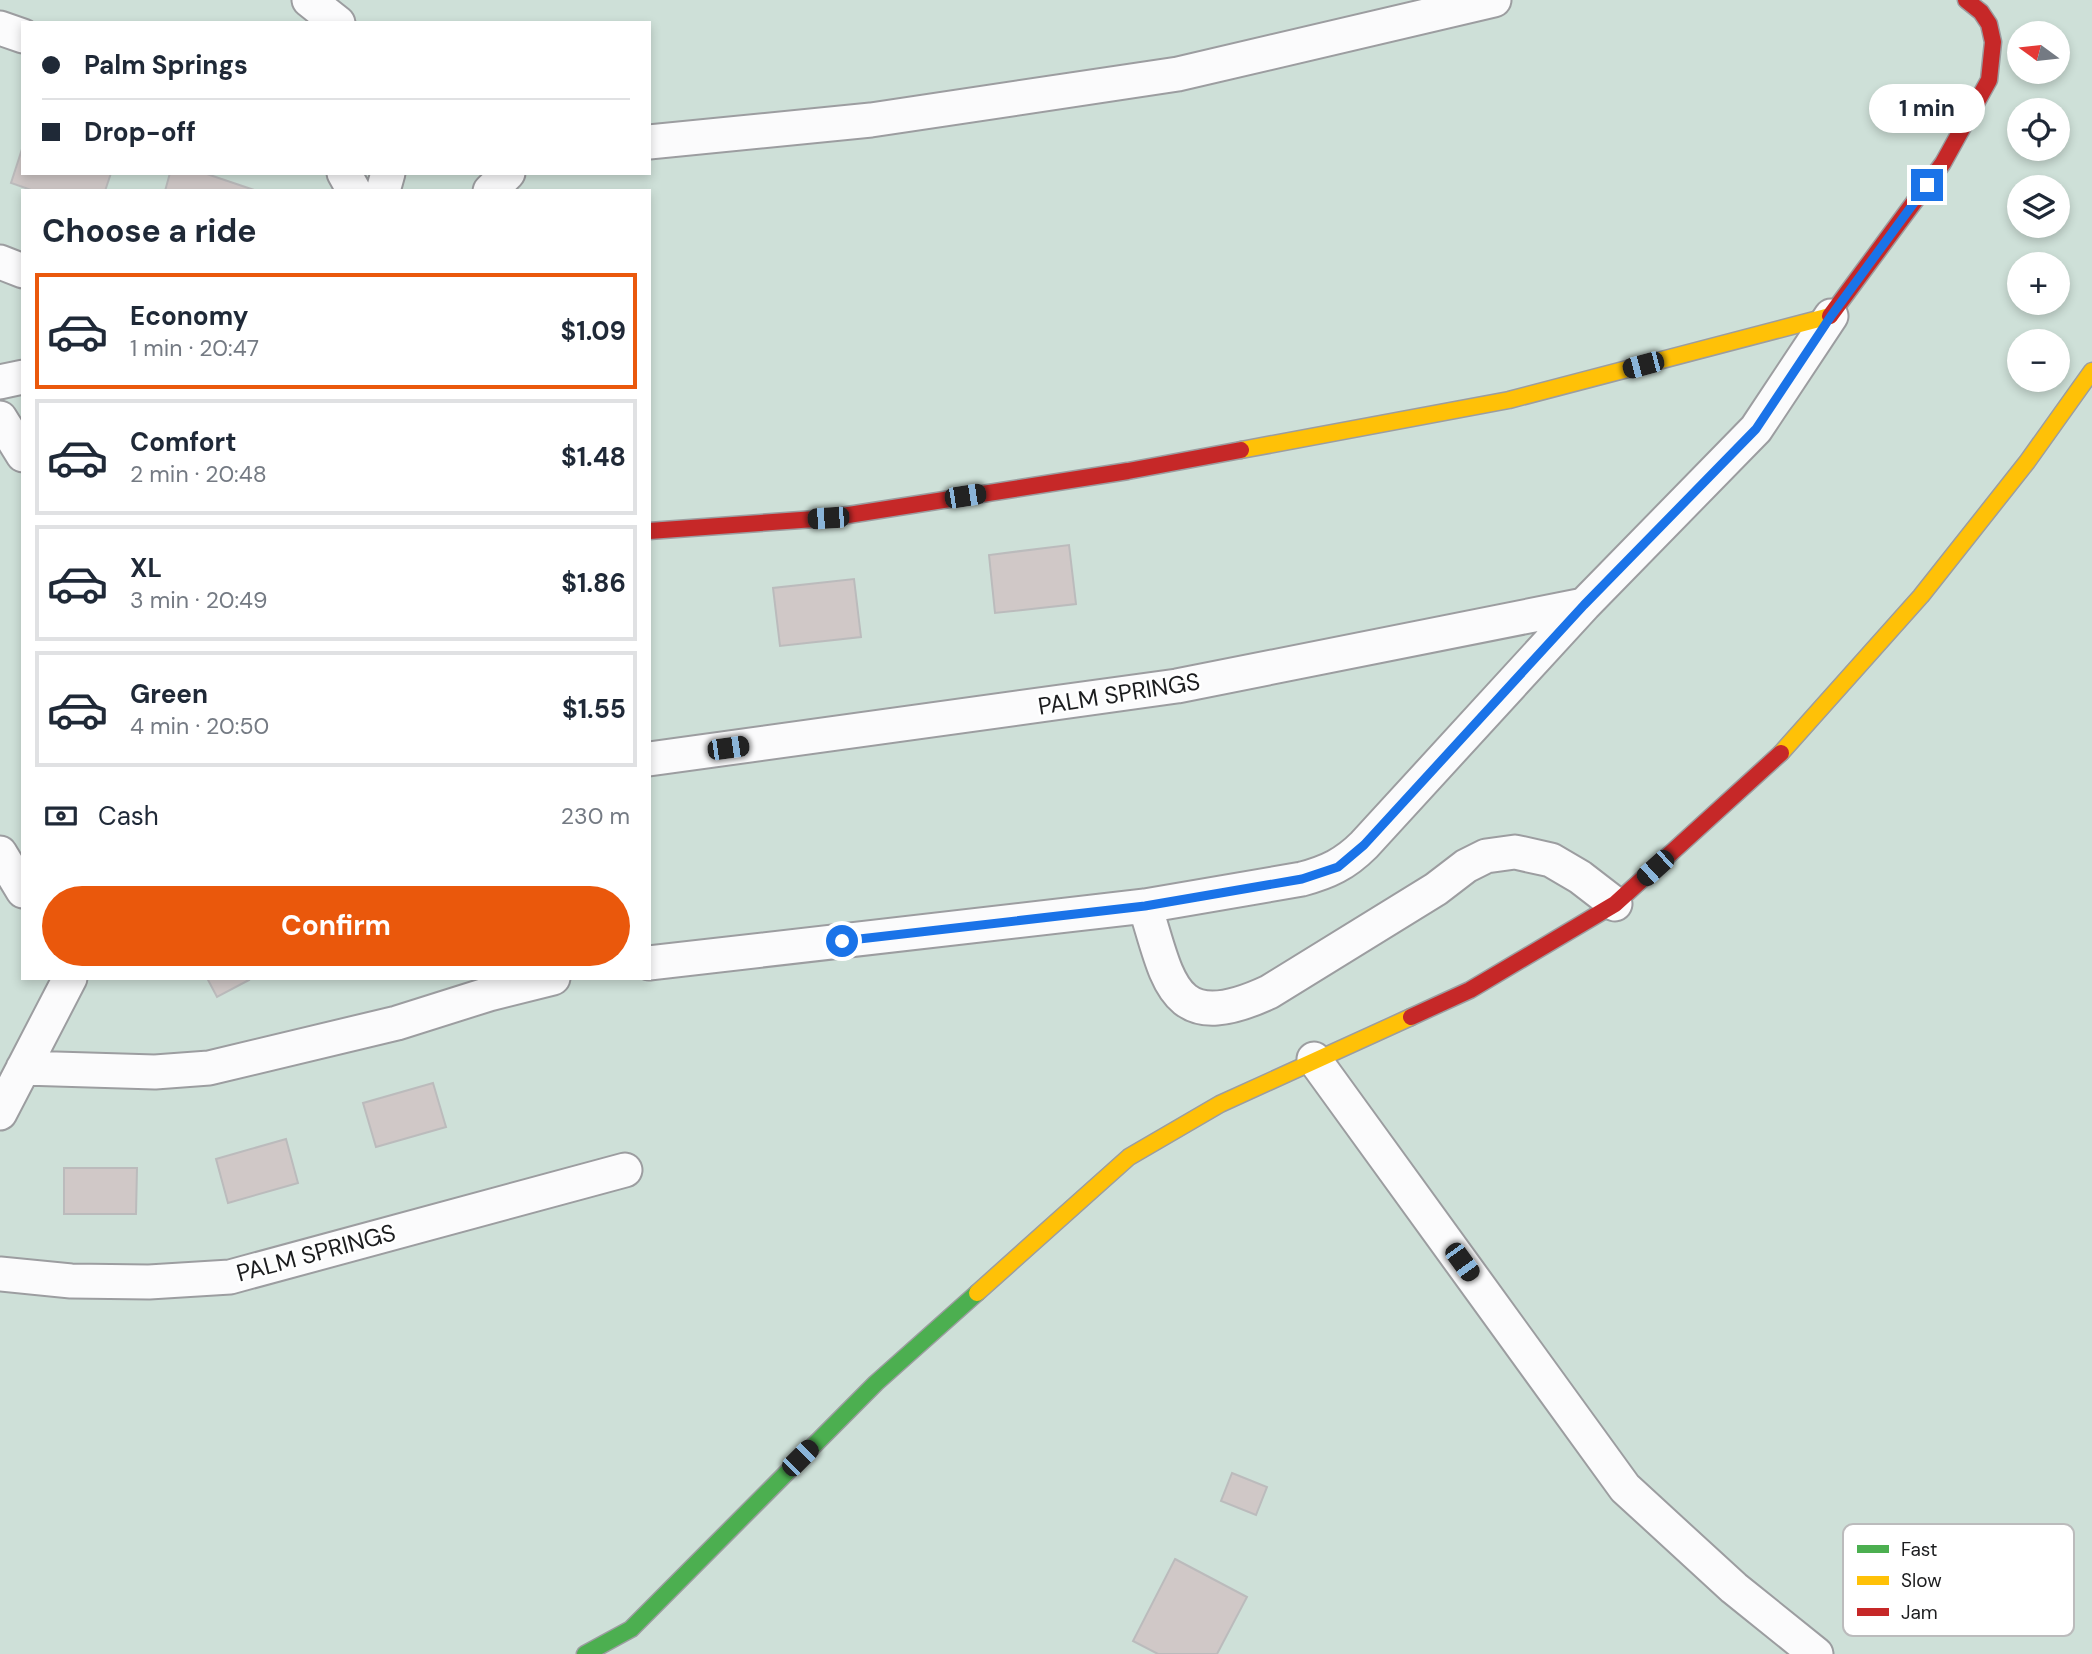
<!DOCTYPE html>
<meta charset="utf-8">
<style>
:root{--surface:#fff;--page:#f6f6f7;--text:#1f2937;--muted:#747a83;--line:#e0e1e3;--accent:#ea580c}
body{margin:0;font-family:"DM Sans",sans-serif;background:var(--page);color:var(--text);height:100vh;display:flex;flex-direction:column;font-size:26px;white-space:nowrap}
*{box-sizing:border-box;margin:0}
p{font-size:23px;color:var(--muted)}
.icon{flex:none;width:38px;height:38px;fill:none;stroke:currentColor;stroke-width:2;stroke-linecap:round;stroke-linejoin:round}
.map{position:relative;flex:1;overflow:hidden}
.drawer{position:absolute;left:21px;top:189px;width:630px;height:791px;display:flex;flex-direction:column;background:var(--surface);border-radius:0px;box-shadow:0 4px 10px #0003}
.drawer>*{flex:none}
.banner{position:absolute;left:21px;top:21px;width:630px;height:154px;border-radius:0px;box-shadow:0 4px 10px #0003;display:grid;align-content:center;height:154px;padding:0 21px;background:var(--surface)}
.needle{width:46px;rotate:285deg}
.buttons{position:absolute;left:2007px;top:21px;display:grid;gap:14px}
.buttons a{display:grid;place-items:center;width:63px;height:63px;border-radius:50%;background:var(--surface);box-shadow:0 4px 10px #0003;font-size:35px}
.end{position:absolute;width:32px;height:32px;margin:-16px;border:9px solid #1a73e8;background:#fff;box-shadow:0 0 0 4px #fff}
.from{border-radius:50%}
.bubble{position:absolute;height:49px;border-radius:24px;background:var(--surface);box-shadow:0 4px 10px #0003;font-size:23px;font-weight:700;line-height:49px;text-align:center}
.car{position:absolute;width:21px;height:42px;margin:-21px -10px;border-radius:9px;box-shadow:0 0 5px 2px #0007;background:linear-gradient(#222 24%,#8ab4d8 0 40%,#222 0 76%,#8ab4d8 0 86%,#222 0)}
.banner b{display:flex;align-items:center;gap:24px;height:66px;font-size:26px}
.banner b+b{border-top:2px solid var(--line)}
.banner i{width:18px;height:18px;background:var(--text)}
ul{padding:0;list-style:none}
li{display:flex;align-items:center;gap:21px;height:116px;margin:0 14px 10px;padding:0 7px;border:4px solid var(--line);border-radius:0px}
li div{flex:1}
li b{display:block;font-size:26px}
li em{font-style:normal;font-weight:700}
li.on{border-color:var(--accent)}
li>.icon{width:63px;height:63px;stroke-width:1.5}
h2{padding:0 21px;font-size:32px;line-height:84px}
.pay{display:flex;align-items:center;gap:18px;height:77px;padding:0 21px;font-size:26px}
.pay p{margin-inline-start:auto}
.primary-button{display:flex;gap:14px;margin-top:auto;padding:14px 21px}
.primary-button a{flex:1;height:80px;border-radius:42px;background:var(--accent);color:#fff;font-size:28px;font-weight:700;line-height:80px;text-align:center}
.map>svg:first-child{display:block}
.green{fill:#cee0d8;fill-rule:evenodd}
.building{fill:#d0c8c7;stroke:#bbbbbc;stroke-width:2}
.lines{fill:none;stroke-linecap:round;stroke-linejoin:round}
.street-casing{stroke:#9c9da0;stroke-width:37}
.fast-casing{stroke:#9c9da0;stroke-width:19}
.slow-casing{stroke:#9c9da0;stroke-width:19}
.jam-casing{stroke:#9c9da0;stroke-width:19}
.street{stroke:#fbfbfc;stroke-width:33}
.fast{stroke:#4caf50;stroke-width:16}
.slow{stroke:#ffc107;stroke-width:16}
.jam{stroke:#c62828;stroke-width:16}
.route{stroke:#1a73e8;stroke-width:9}
.labels{text-anchor:middle;stroke-width:5;stroke-linejoin:round;paint-order:stroke}
.street-label{font-size:24px;fill:#1c1d1f;stroke:#fff}
.key{fill:#fff;stroke:#bbbbbc;stroke-width:2}
.key-label{font-size:19px;fill:#1c1d1f}
</style>
<div class="map">
<svg width="2092" height="1654" viewBox="0 0 2092 1654">
<rect width="100%" height="100%" fill="#e5e7ea"/>
<path class="green" d="M0,0H2092V1654H0ZM23,23H649V173H23ZM2020,33H2058V72H2020ZM2020,110H2058V149H2020ZM2020,187H2058V226H2020ZM23,191H649V978H23ZM2020,264H2058V303H2020ZM2020,341H2058V380H2020Z"/>
<path class="building" d="M23,146V173H111L105,191H34L11,183Z
M170,173H204L257,191H165Z
M1069,545L1076,604L995,613L989,555Z
M854,579L861,637L780,646L773,588Z
M207,978H248L249,980L217,997Z
M433,1083L446,1127L376,1147L363,1103Z
M286,1139L298,1183L228,1203L216,1159Z
M64,1168H137L136,1214H64Z
M1232,1473L1267,1487L1256,1515L1221,1501Z
M1175,1559L1247,1597L1217,1654H1158L1133,1641Z"/>
<g class="lines">
<defs>
<path id="street" d="M309,0L338,23
M0,28L23,36
M649,142L871,120L1178,74L1494,0
M344,173L354,191
M383,191L388,173
M490,191L508,173
M0,262L23,271
M0,382L23,377
M0,418L23,455
M649,759L1177,686L1584,605L1756,429L1831,316
M0,853L23,891
M1145,906C1169,982 1172,1037 1269,992L1436,889L1466,866L1486,856L1515,852L1551,860L1580,877L1615,904
M649,963L1145,906L1302,879C1328,872 1345,864 1364,845L1584,605
M1314,1059L1625,1488L1734,1588L1816,1654
M23,1068L155,1072L209,1068L397,1023L489,994L553,978
M0,1113L70,978
M0,1274L71,1281L149,1282L230,1277L625,1170"/>
<path id="fast" d="M585,1654L631,1629L876,1383L977,1293"/>
<path id="slow" d="M1241,450L1509,400L1830,316
M1781,753L1921,596L2027,462L2092,371
M977,1293L1129,1157L1220,1104L1411,1017"/>
<path id="jam" d="M1830,316L1943,163L1989,80L1993,42L1989,24L1981,12L1966,0
M649,531L829,518L1128,471L1241,450
M1411,1017L1470,990L1615,904L1781,753"/>
</defs>
<use href="#street" class="street-casing"/>
<use href="#fast" class="fast-casing"/>
<use href="#slow" class="slow-casing"/>
<use href="#jam" class="jam-casing"/>
<use href="#street" class="street"/>
<use href="#fast" class="fast"/>
<use href="#slow" class="slow"/>
<use href="#jam" class="jam"/>
</g>
<g class="lines">
<path class="route" d="M842,941L1145,906L1302,879L1338,867L1364,845L1584,605L1756,429L1831,316L1927,185"/>
</g>
<g class="labels">
<g class="street-label">
<text transform="translate(1119 694) rotate(-9)" y="8">PALM SPRINGS</text>
<text transform="translate(316 1253) rotate(-15)" y="8">PALM SPRINGS</text>
</g>
</g>
<rect x="1843" y="1524" width="231" height="112" rx="10" class="key"/>
<rect x="1857" y="1545" width="32" height="8" fill="#4caf50"/>
<rect x="1857" y="1576" width="32" height="9" fill="#ffc107"/>
<rect x="1857" y="1608" width="32" height="8" fill="#c62828"/>
<g class="key-label">
<text x="1901" y="1556">Fast</text>
<text x="1901" y="1587">Slow</text>
<text x="1901" y="1619">Jam</text>
</g>
</svg>
<div class="buttons">
<a><svg class="needle" viewBox="-14 -14 28 28"><path d="M0-13l5 13h-10z" fill="#e53935"/><path d="M0 13l5-13h-10z" fill="#747a83"/></svg></a>
<a><svg class="icon" aria-label="locate" viewBox="0 0 24 24"><circle cx="12" cy="12" r="6"/><path d="M12 2v4M12 18v4M2 12h4M18 12h4"/></svg></a>
<a><svg class="icon" aria-label="layers" viewBox="0 0 24 24"><path d="M12 4l9 5-9 5-9-5zM3 14l9 5 9-5"/></svg></a>
<a>+</a>
<a>−</a>
</div>
<i class="end from" style="left:842px;top:941px"></i>
<i class="end" style="left:1927px;top:185px"></i>
<div class="bubble" style="left:1869px;top:84px;width:116px">1 min</div>
<i class="car" style="left:1643px;top:365px;rotate:255deg"></i>
<i class="car" style="left:965px;top:496px;rotate:81deg"></i>
<i class="car" style="left:828px;top:518px;rotate:266deg"></i>
<i class="car" style="left:728px;top:748px;rotate:82deg"></i>
<i class="car" style="left:1655px;top:868px;rotate:228deg"></i>
<i class="car" style="left:1462px;top:1262px;rotate:144deg"></i>
<i class="car" style="left:800px;top:1458px;rotate:45deg"></i>
<div class="banner">
<b><i class="from"></i>Palm Springs</b>
<b><i></i>Drop-off</b>
</div>
<section class="drawer">
<h2>Choose a ride</h2>
<ul>
<li class="on"><svg class="icon" aria-label="car" viewBox="0 0 24 24"><path d="M5 17H2v-5l4-1 3-4h7l3 4 3 1v5h-3M9 17h6M6 11h13"/><circle cx="7" cy="17" r="2"/><circle cx="17" cy="17" r="2"/></svg><div><b>Economy</b><p>1 min · 20:47</p></div><em>$1.09</em></li>
<li><svg class="icon" aria-label="car" viewBox="0 0 24 24"><path d="M5 17H2v-5l4-1 3-4h7l3 4 3 1v5h-3M9 17h6M6 11h13"/><circle cx="7" cy="17" r="2"/><circle cx="17" cy="17" r="2"/></svg><div><b>Comfort</b><p>2 min · 20:48</p></div><em>$1.48</em></li>
<li><svg class="icon" aria-label="car" viewBox="0 0 24 24"><path d="M5 17H2v-5l4-1 3-4h7l3 4 3 1v5h-3M9 17h6M6 11h13"/><circle cx="7" cy="17" r="2"/><circle cx="17" cy="17" r="2"/></svg><div><b>XL</b><p>3 min · 20:49</p></div><em>$1.86</em></li>
<li><svg class="icon" aria-label="car" viewBox="0 0 24 24"><path d="M5 17H2v-5l4-1 3-4h7l3 4 3 1v5h-3M9 17h6M6 11h13"/><circle cx="7" cy="17" r="2"/><circle cx="17" cy="17" r="2"/></svg><div><b>Green</b><p>4 min · 20:50</p></div><em>$1.55</em></li>
</ul>
<div class="pay"><svg class="icon" aria-label="cash" viewBox="0 0 24 24"><path d="M3 7h18v10H3z"/><circle cx="12" cy="12" r="2"/></svg>Cash<p>230 m</p></div>
<div class="primary-button"><a>Confirm</a></div>
</section>
</div>
